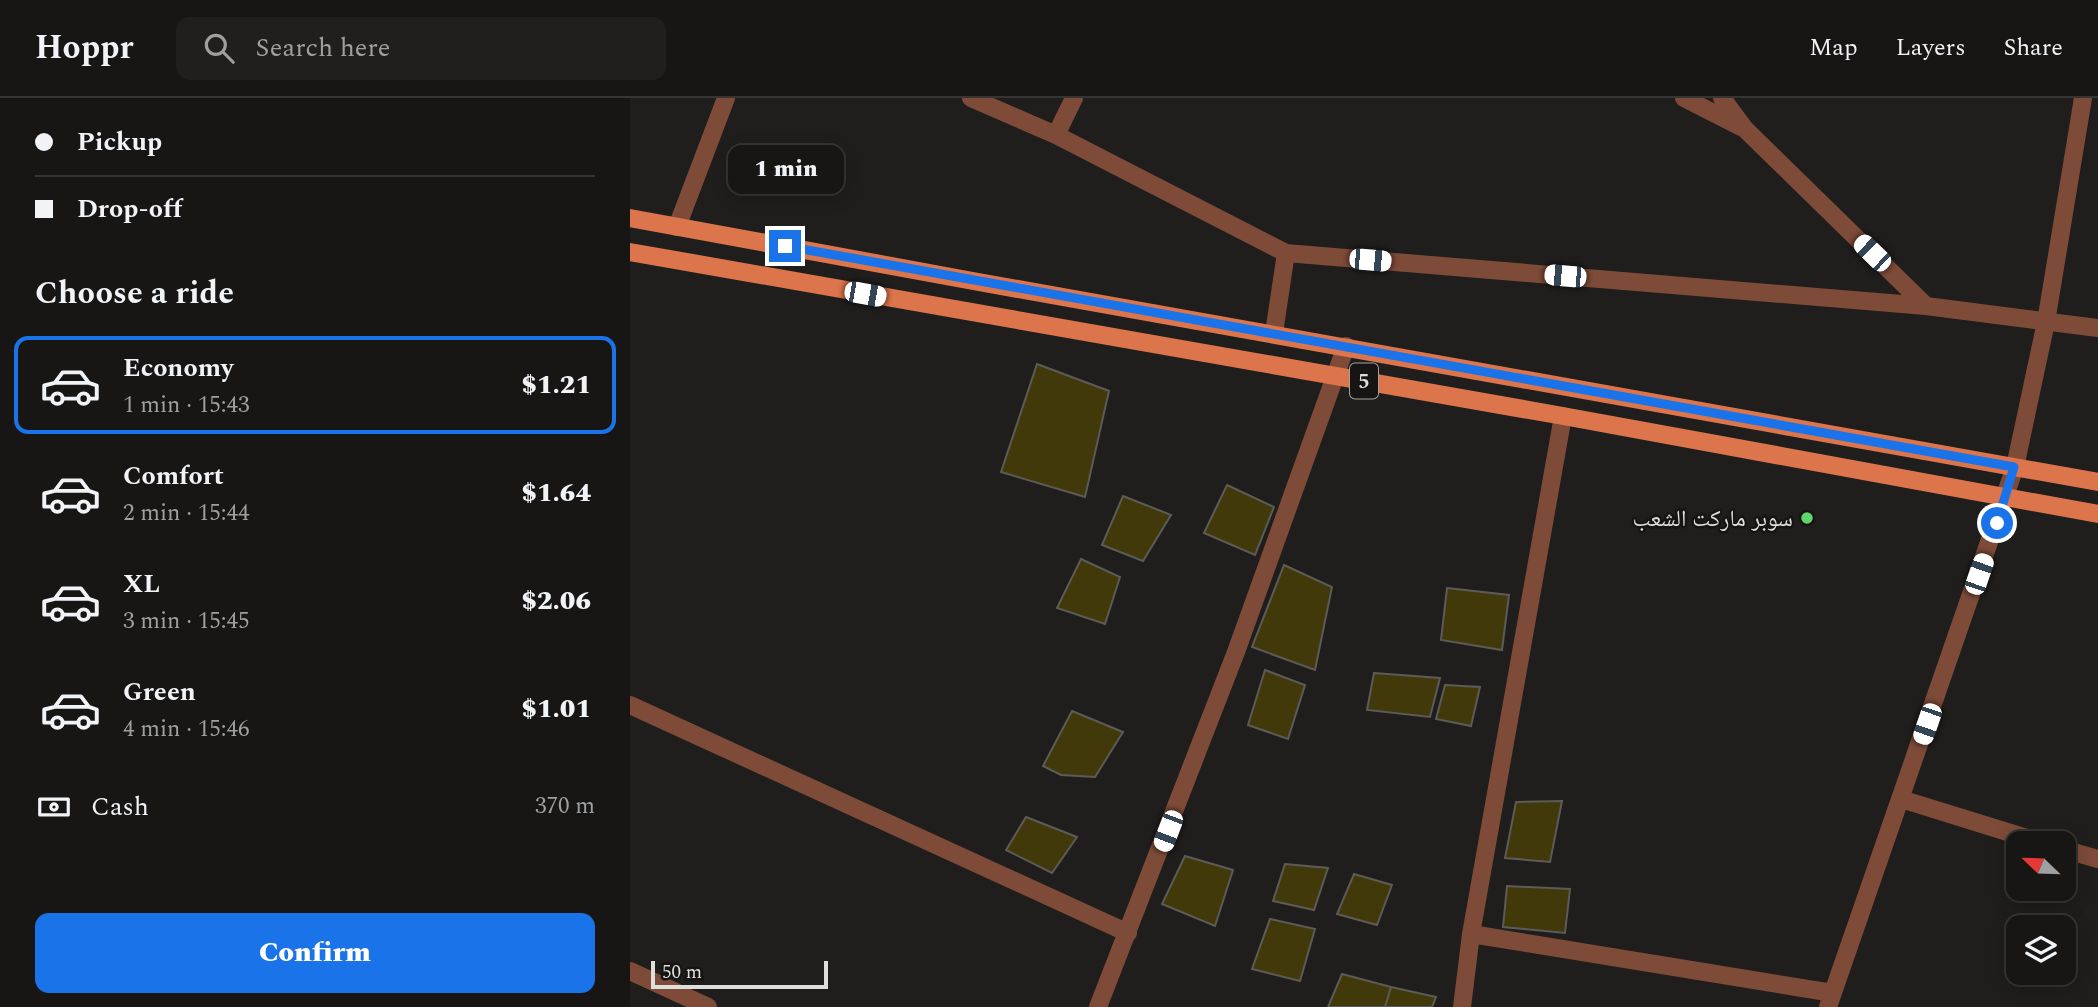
<!DOCTYPE html>
<meta charset="utf-8">
<style>
:root{--surface:#171615;--page:#201f1e;--text:#f1f3f6;--muted:#9e9fa0;--line:#363534;--accent:#1a73e8}
body{margin:0;font-family:Spectral,"Noto Naskh Arabic",serif;background:var(--page);color:var(--text);height:100vh;display:flex;flex-direction:column;font-size:26px;white-space:nowrap}
*{box-sizing:border-box;margin:0}
p{font-size:23px;color:var(--muted)}
.icon{flex:none;width:38px;height:38px;fill:none;stroke:currentColor;stroke-width:2;stroke-linecap:round;stroke-linejoin:round}
.map{position:relative;flex:1;overflow:hidden}
.sheet{display:flex;flex-direction:column;background:var(--surface);width:630px}
.sheet>*{flex:none}
.top-card{display:grid;align-content:center;height:154px;padding:0 35px;background:var(--surface)}
.needle{width:46px;rotate:293deg}
.tools{position:absolute;left:1376px;top:733px;display:grid;gap:14px}
.tools a{display:grid;place-items:center;width:70px;height:70px;border-radius:14px;background:var(--surface);box-shadow:0 4px 18px #0003,0 0 0 2px var(--line);font-size:35px}
.scale{position:absolute;left:21px;bottom:18px;width:177px;box-sizing:border-box;padding-left:7px;border:4px solid #dededc;border-top:0;font-size:19px;line-height:24px;white-space:nowrap;color:#dededc;-webkit-text-stroke:5px #161513;paint-order:stroke}
.end{position:absolute;width:32px;height:32px;margin:-16px;border:9px solid #1a73e8;background:#fff;box-shadow:0 0 0 4px #fff}
.from{border-radius:50%}
.bubble{position:absolute;height:49px;border-radius:14px;background:var(--surface);box-shadow:0 4px 18px #0003,0 0 0 2px var(--line);font-size:23px;font-weight:800;line-height:49px;text-align:center}
.car{position:absolute;width:21px;height:42px;margin:-21px -10px;border-radius:9px;box-shadow:0 0 5px 2px #0007;background:linear-gradient(#fff 24%,#345 0 40%,#fff 0 76%,#345 0 86%,#fff 0)}
.top-card b{display:flex;align-items:center;gap:24px;height:66px;font-size:26px}
.top-card b+b{border-top:2px solid var(--line)}
.top-card i{width:18px;height:18px;background:var(--text)}
ul{padding:0;list-style:none}
li{display:flex;align-items:center;gap:21px;height:98px;margin:0 14px 10px;padding:0 21px;border:4px solid transparent;border-radius:14px}
li div{flex:1}
li b{display:block;font-size:26px}
li em{font-style:normal;font-weight:800}
li.on{border-color:var(--accent)}
li>.icon{width:63px;height:63px;stroke-width:1.5}
h2{padding:0 35px;font-size:32px;line-height:84px}
.pay{display:flex;align-items:center;gap:18px;height:77px;padding:0 35px;font-size:26px}
.pay p{margin-inline-start:auto}
.button{display:flex;gap:14px;margin-top:auto;padding:14px 35px}
.button a{flex:1;height:80px;border-radius:14px;background:var(--accent);color:#fff;font-size:28px;font-weight:800;line-height:80px;text-align:center}
header{display:flex;align-items:center;gap:42px;box-sizing:border-box;height:98px;padding:0 35px;background:var(--surface);border-bottom:2px solid var(--line)}
header strong{font-size:33px}
nav{display:flex;gap:38px;margin-inline-start:auto;font-size:24px}
.search{width:490px;height:63px;background:var(--page);display:flex;align-items:center;gap:18px;box-sizing:border-box;padding:0 24px;border-radius:14px;color:var(--muted);font-size:26px}
main{display:flex;flex:1;min-height:0}
.map>svg:first-child{display:block}
.building{fill:#42390b;stroke:#5c5b58;stroke-width:2}
.lines{fill:none;stroke-linecap:round;stroke-linejoin:round}
.minor{stroke:#7d4b38;stroke-width:18}
.major{stroke:#dc754b;stroke-width:18}
.route{stroke:#1a73e8;stroke-width:9}
.poi-dot{fill:#5fd56b;stroke:#161513;stroke-width:2.5}
.labels{text-anchor:middle;stroke-width:5;stroke-linejoin:round;paint-order:stroke}
.shield{fill:#161513;stroke:#a2a2a0;stroke-width:2}
.shield-label{font-size:21px;font-weight:bold;fill:#dededc}
.poi-label{font-size:23px;fill:#dededc;stroke:#161513;text-anchor:end}
</style>
<header>
<strong>Hoppr</strong>
<div class="search"><svg class="icon" aria-label="search" viewBox="0 0 24 24"><circle cx="10" cy="10" r="6"/><path d="M15 15l6 6"/></svg>Search here</div>
<nav><a>Map</a><a>Layers</a><a>Share</a></nav>
</header>
<main>
<section class="sheet">
<div class="top-card">
<b><i class="from"></i>Pickup</b>
<b><i></i>Drop-off</b>
</div>
<h2>Choose a ride</h2>
<ul>
<li class="on"><svg class="icon" aria-label="car" viewBox="0 0 24 24"><path d="M5 17H2v-5l4-1 3-4h7l3 4 3 1v5h-3M9 17h6M6 11h13"/><circle cx="7" cy="17" r="2"/><circle cx="17" cy="17" r="2"/></svg><div><b>Economy</b><p>1 min · 15:43</p></div><em>$1.21</em></li>
<li><svg class="icon" aria-label="car" viewBox="0 0 24 24"><path d="M5 17H2v-5l4-1 3-4h7l3 4 3 1v5h-3M9 17h6M6 11h13"/><circle cx="7" cy="17" r="2"/><circle cx="17" cy="17" r="2"/></svg><div><b>Comfort</b><p>2 min · 15:44</p></div><em>$1.64</em></li>
<li><svg class="icon" aria-label="car" viewBox="0 0 24 24"><path d="M5 17H2v-5l4-1 3-4h7l3 4 3 1v5h-3M9 17h6M6 11h13"/><circle cx="7" cy="17" r="2"/><circle cx="17" cy="17" r="2"/></svg><div><b>XL</b><p>3 min · 15:45</p></div><em>$2.06</em></li>
<li><svg class="icon" aria-label="car" viewBox="0 0 24 24"><path d="M5 17H2v-5l4-1 3-4h7l3 4 3 1v5h-3M9 17h6M6 11h13"/><circle cx="7" cy="17" r="2"/><circle cx="17" cy="17" r="2"/></svg><div><b>Green</b><p>4 min · 15:46</p></div><em>$1.01</em></li>
</ul>
<div class="pay"><svg class="icon" aria-label="cash" viewBox="0 0 24 24"><path d="M3 7h18v10H3z"/><circle cx="12" cy="12" r="2"/></svg>Cash<p>370 m</p></div>
<div class="button"><a>Confirm</a></div>
</section>
<div class="map">
<svg width="1468" height="909" viewBox="0 0 1468 909">
<rect width="100%" height="100%" fill="#1f1e1c"/>
<path class="building" d="M407,266L479,293L455,399L371,374Z
M597,387L644,409L625,457L574,435Z
M493,398L541,417L513,463L472,447Z
M451,461L490,479L475,526L427,510Z
M654,467L702,489L685,572L622,549Z
M817,490L879,497L872,552L811,542Z
M635,572L675,587L658,641L618,627Z
M744,575L810,580L800,619L737,612Z
M815,587L850,589L841,628L806,621Z
M442,613L493,634L465,679L431,677L413,668Z
M932,703L920,764L875,760L886,704Z
M396,719L447,739L422,775L376,752Z
M555,758L603,772L585,828L532,806Z
M655,766L698,770L684,812L643,803Z
M724,776L762,787L747,827L707,816Z
M877,788L940,791L935,835L873,829Z
M640,821L685,831L670,883L622,871Z
M712,876L761,889L755,909H698Z
M761,889L806,899L802,909H755Z"/>
<g class="lines">
<path class="minor" d="M341,0L426,37L656,155L1296,208L1468,230
M1054,0L1111,29
M1092,0L1115,31L1296,208
M426,37L444,0
M47,129L96,0
M644,235L656,155
M0,607L498,835
M1271,701L1416,746
M1433,751L1468,761
M841,836L1203,895
M0,873L78,909
M468,909L606,554L716,248
M832,909L841,836L933,318
M1198,909L1385,369L1416,224L1453,0"/>
<path class="major" d="M0,120L343,183L1468,384
M0,154L933,318L1468,416"/>
</g>
<g class="lines">
<path class="route" d="M155,148L1384,369L1367,425"/>
</g>
<circle class="poi-dot" cx="1177" cy="420" r="7"/>
<g class="labels">
<rect class="shield" x="720" y="265.5" width="28" height="35" rx="5"/>
<g class="shield-label">
<text x="734" y="290">5</text>
</g>
<g class="poi-label">
<text x="1163" y="428">سوبر ماركت الشعب</text>
</g>
</g>
</svg>
<div class="tools">
<a><svg class="needle" viewBox="-14 -14 28 28"><path d="M0-13l5 13h-10z" fill="#e53935"/><path d="M0 13l5-13h-10z" fill="#9e9fa0"/></svg></a>
<a><svg class="icon" aria-label="layers" viewBox="0 0 24 24"><path d="M12 4l9 5-9 5-9-5zM3 14l9 5 9-5"/></svg></a>
</div>
<div class="scale">50 m</div>
<i class="end from" style="left:1367px;top:425px"></i>
<i class="end" style="left:155px;top:148px"></i>
<div class="bubble" style="left:98px;top:47px;width:116px">1 min</div>
<i class="car" style="left:1242px;top:155px;rotate:314deg"></i>
<i class="car" style="left:740px;top:162px;rotate:95deg"></i>
<i class="car" style="left:935px;top:178px;rotate:275deg"></i>
<i class="car" style="left:235px;top:196px;rotate:100deg"></i>
<i class="car" style="left:1349px;top:476px;rotate:19deg"></i>
<i class="car" style="left:1297px;top:626px;rotate:199deg"></i>
<i class="car" style="left:538px;top:733px;rotate:201deg"></i>
</div>
</main>
